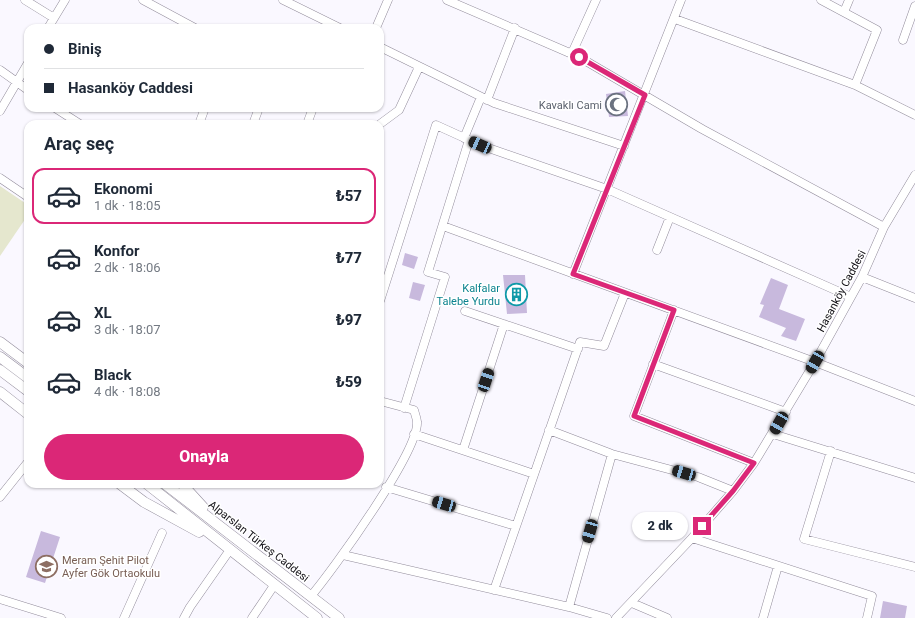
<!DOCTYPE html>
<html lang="tr">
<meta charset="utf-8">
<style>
:root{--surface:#fff;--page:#f2f2f3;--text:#1f2937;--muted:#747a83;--line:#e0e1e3;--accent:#db2777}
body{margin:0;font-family:Roboto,sans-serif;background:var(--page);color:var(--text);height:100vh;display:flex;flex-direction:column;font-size:15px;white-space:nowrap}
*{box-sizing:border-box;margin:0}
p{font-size:13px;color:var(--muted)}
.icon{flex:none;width:22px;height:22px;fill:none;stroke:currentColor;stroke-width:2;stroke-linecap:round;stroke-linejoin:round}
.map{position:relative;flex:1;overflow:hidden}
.details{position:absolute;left:24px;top:120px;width:360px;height:368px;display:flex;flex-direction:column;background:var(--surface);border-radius:12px;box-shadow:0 1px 3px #0004}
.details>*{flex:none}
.banner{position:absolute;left:24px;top:24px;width:360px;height:88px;border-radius:12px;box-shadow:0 1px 3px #0004;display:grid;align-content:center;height:88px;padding:0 20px;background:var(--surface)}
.end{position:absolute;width:18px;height:18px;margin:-9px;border:5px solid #db2777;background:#fff;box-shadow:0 0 0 2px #fff}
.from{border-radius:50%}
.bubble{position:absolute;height:28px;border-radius:14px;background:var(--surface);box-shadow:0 1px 3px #0004;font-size:13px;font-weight:800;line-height:28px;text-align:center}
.car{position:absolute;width:12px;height:24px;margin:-12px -6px;border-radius:5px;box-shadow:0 0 3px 1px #0007;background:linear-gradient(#222 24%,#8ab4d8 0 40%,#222 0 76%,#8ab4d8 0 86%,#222 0)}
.banner b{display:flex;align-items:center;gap:14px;height:38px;font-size:15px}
.banner b+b{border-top:1px solid var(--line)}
.banner i{width:10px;height:10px;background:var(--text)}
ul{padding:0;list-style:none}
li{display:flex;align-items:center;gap:12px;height:56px;margin:0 8px 6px;padding:0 12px;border:2px solid transparent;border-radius:12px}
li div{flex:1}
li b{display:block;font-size:15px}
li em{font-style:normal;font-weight:800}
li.active{border-color:var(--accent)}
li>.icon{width:36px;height:36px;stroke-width:1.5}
h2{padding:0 20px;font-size:18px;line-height:48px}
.primary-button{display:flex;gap:8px;margin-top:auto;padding:8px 20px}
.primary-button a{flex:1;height:46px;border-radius:24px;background:var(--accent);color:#fff;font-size:16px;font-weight:800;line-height:46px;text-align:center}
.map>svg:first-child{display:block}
.green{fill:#e5e7ce}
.building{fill:#c8b9dd}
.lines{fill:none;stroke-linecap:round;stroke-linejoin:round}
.minor-casing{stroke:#928c9b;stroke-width:9}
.major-casing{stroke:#928c9b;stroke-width:11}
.minor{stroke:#fff;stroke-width:8}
.major{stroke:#fff;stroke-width:10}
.route{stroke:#db2777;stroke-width:5}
.labels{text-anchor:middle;stroke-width:3;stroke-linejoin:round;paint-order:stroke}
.worship-label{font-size:11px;fill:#5b616d;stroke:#fff;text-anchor:end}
.culture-label{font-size:11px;fill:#0d838f;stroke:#fff;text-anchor:end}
.street-label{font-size:11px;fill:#100e14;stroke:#fff}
.education-label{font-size:11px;fill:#785e54;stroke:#fff;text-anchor:start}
</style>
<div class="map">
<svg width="915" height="618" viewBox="0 0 915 618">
<rect width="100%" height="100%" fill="#faf8ff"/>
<path class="green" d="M0,186L28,205V215L0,256Z"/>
<path class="building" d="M625,91L628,116L609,117L606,94Z
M405,253L418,257L414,269L402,265Z
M503,275H525L527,313L507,314Z
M771,278L788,285L779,309L805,319L796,341L781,336L786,328L759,317L764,305L760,304Z
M413,282L425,285L420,301L409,298Z
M41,531L60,537L45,583L26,577Z
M883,601L907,606L905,618H880Z"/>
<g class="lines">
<defs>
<path id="minor" d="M25,0L54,18
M143,0L195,28
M283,0L340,28
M447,0L579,57L702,129L884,227
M821,0L877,30L855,85
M844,12L849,0
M675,19L855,85L915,115
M48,28L65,0
M376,28L388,0
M903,40L915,6
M380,47L494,103L624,146
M572,53L596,0
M0,70L28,90
M487,100L515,28
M55,108L80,124
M0,111L28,63
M199,124L205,108
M253,124L259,108
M307,124L313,108
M380,124L399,110L419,67
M464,138L481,97
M0,178L28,197
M443,226L815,362L915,401
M657,250L670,217
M573,274L681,0
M862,277L915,298
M380,301L436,125L480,145L607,189L851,297
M674,310L634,416L754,463
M465,311L578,349
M653,364L786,412
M404,408L445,277L428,272L469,140
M549,430L612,454L698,477L733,491
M414,434L534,474
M773,434L915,478
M463,450L504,324
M831,451L804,539L915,567
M386,487L516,526
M0,497L28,462
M692,538L872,596L867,618
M343,555L569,607L607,618
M494,590L580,342L604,346L625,293
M311,596C333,570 419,451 417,422C417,419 415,414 414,410L380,401
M0,599L61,618
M632,603L667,618
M569,607L612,454
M124,618L162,533
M184,618L190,607L227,554
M252,618L275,584
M616,618L692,538L733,491L754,463L815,362L862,277L884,227L915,175
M763,618L778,566"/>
<path id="major" d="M0,342L28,363
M0,357L28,378
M0,370L28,391
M0,392L28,414
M120,484L144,502L199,532
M147,484L317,618
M165,484L339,618
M182,484L203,507"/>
</defs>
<use href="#minor" class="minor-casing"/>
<use href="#major" class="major-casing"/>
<use href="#minor" class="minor"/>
<use href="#major" class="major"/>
</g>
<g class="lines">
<path class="route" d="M579,57L645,95L573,274L674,310L634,416L754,463L733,491L702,526"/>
</g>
<defs>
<symbol id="mosque-ring" viewBox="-11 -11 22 22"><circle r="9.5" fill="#fff" stroke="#6b7280" stroke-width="1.5"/><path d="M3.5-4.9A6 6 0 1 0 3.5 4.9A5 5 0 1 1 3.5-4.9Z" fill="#6b7280"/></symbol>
<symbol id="building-ring" viewBox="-11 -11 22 22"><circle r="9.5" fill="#fff" stroke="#0f9aa8" stroke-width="1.5"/><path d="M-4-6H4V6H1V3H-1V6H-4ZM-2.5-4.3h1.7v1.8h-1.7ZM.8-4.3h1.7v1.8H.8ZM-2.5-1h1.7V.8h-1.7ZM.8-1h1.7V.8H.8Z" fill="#0f9aa8"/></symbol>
<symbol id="school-ring" viewBox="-11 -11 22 22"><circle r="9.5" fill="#fff" stroke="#8d6e63" stroke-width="1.5"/><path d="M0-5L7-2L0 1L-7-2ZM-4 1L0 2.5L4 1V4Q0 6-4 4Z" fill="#8d6e63"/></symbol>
</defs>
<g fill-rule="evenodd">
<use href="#mosque-ring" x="604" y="92" width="25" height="25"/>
<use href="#building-ring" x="504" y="282" width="25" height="25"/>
<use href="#school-ring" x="34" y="554" width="25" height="25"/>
</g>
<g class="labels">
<g class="worship-label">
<text x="602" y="109">Kavaklı Cami</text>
</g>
<g class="culture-label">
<text x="500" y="292">Kalfalar<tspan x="500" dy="13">Talebe Yurdu</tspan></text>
</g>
<g class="street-label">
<text transform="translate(841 291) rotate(-62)" y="4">Hasanköy Caddesi</text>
<text transform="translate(259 541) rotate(38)" y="4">Alparslan Türkeş Caddesi</text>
</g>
<g class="education-label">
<text x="62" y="564">Meram Şehit Pilot<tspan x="62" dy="13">Ayfer Gök Ortaokulu</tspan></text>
</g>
</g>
</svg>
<i class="end from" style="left:579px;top:57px"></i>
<i class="end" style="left:702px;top:526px"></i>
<div class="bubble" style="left:632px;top:512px;width:56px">2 dk</div>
<i class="car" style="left:480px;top:145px;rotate:294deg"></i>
<i class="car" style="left:815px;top:362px;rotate:210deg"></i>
<i class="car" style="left:486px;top:380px;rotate:18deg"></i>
<i class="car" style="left:779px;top:423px;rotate:210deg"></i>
<i class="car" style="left:684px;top:473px;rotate:286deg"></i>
<i class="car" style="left:444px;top:504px;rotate:286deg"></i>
<i class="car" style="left:590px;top:531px;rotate:196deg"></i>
<div class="banner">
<b><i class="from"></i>Biniş</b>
<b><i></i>Hasanköy Caddesi</b>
</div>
<section class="details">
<h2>Araç seç</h2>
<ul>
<li class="active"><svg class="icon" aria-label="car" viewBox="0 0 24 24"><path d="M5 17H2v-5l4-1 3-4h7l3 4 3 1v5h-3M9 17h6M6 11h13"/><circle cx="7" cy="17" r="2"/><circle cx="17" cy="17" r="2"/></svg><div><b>Ekonomi</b><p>1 dk · 18:05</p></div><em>₺57</em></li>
<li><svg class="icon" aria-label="car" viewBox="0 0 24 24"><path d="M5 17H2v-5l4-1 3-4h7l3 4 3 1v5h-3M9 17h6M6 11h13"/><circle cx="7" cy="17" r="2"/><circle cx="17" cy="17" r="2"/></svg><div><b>Konfor</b><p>2 dk · 18:06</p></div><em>₺77</em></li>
<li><svg class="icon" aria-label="car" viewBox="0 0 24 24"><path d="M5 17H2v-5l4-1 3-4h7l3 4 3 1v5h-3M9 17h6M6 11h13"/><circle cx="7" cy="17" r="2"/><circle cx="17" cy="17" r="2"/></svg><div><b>XL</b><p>3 dk · 18:07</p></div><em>₺97</em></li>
<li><svg class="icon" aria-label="car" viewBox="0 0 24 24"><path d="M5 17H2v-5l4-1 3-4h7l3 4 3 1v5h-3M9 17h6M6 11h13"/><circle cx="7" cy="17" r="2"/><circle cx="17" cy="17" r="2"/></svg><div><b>Black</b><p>4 dk · 18:08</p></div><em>₺59</em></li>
</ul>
<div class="primary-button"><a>Onayla</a></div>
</section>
</div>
